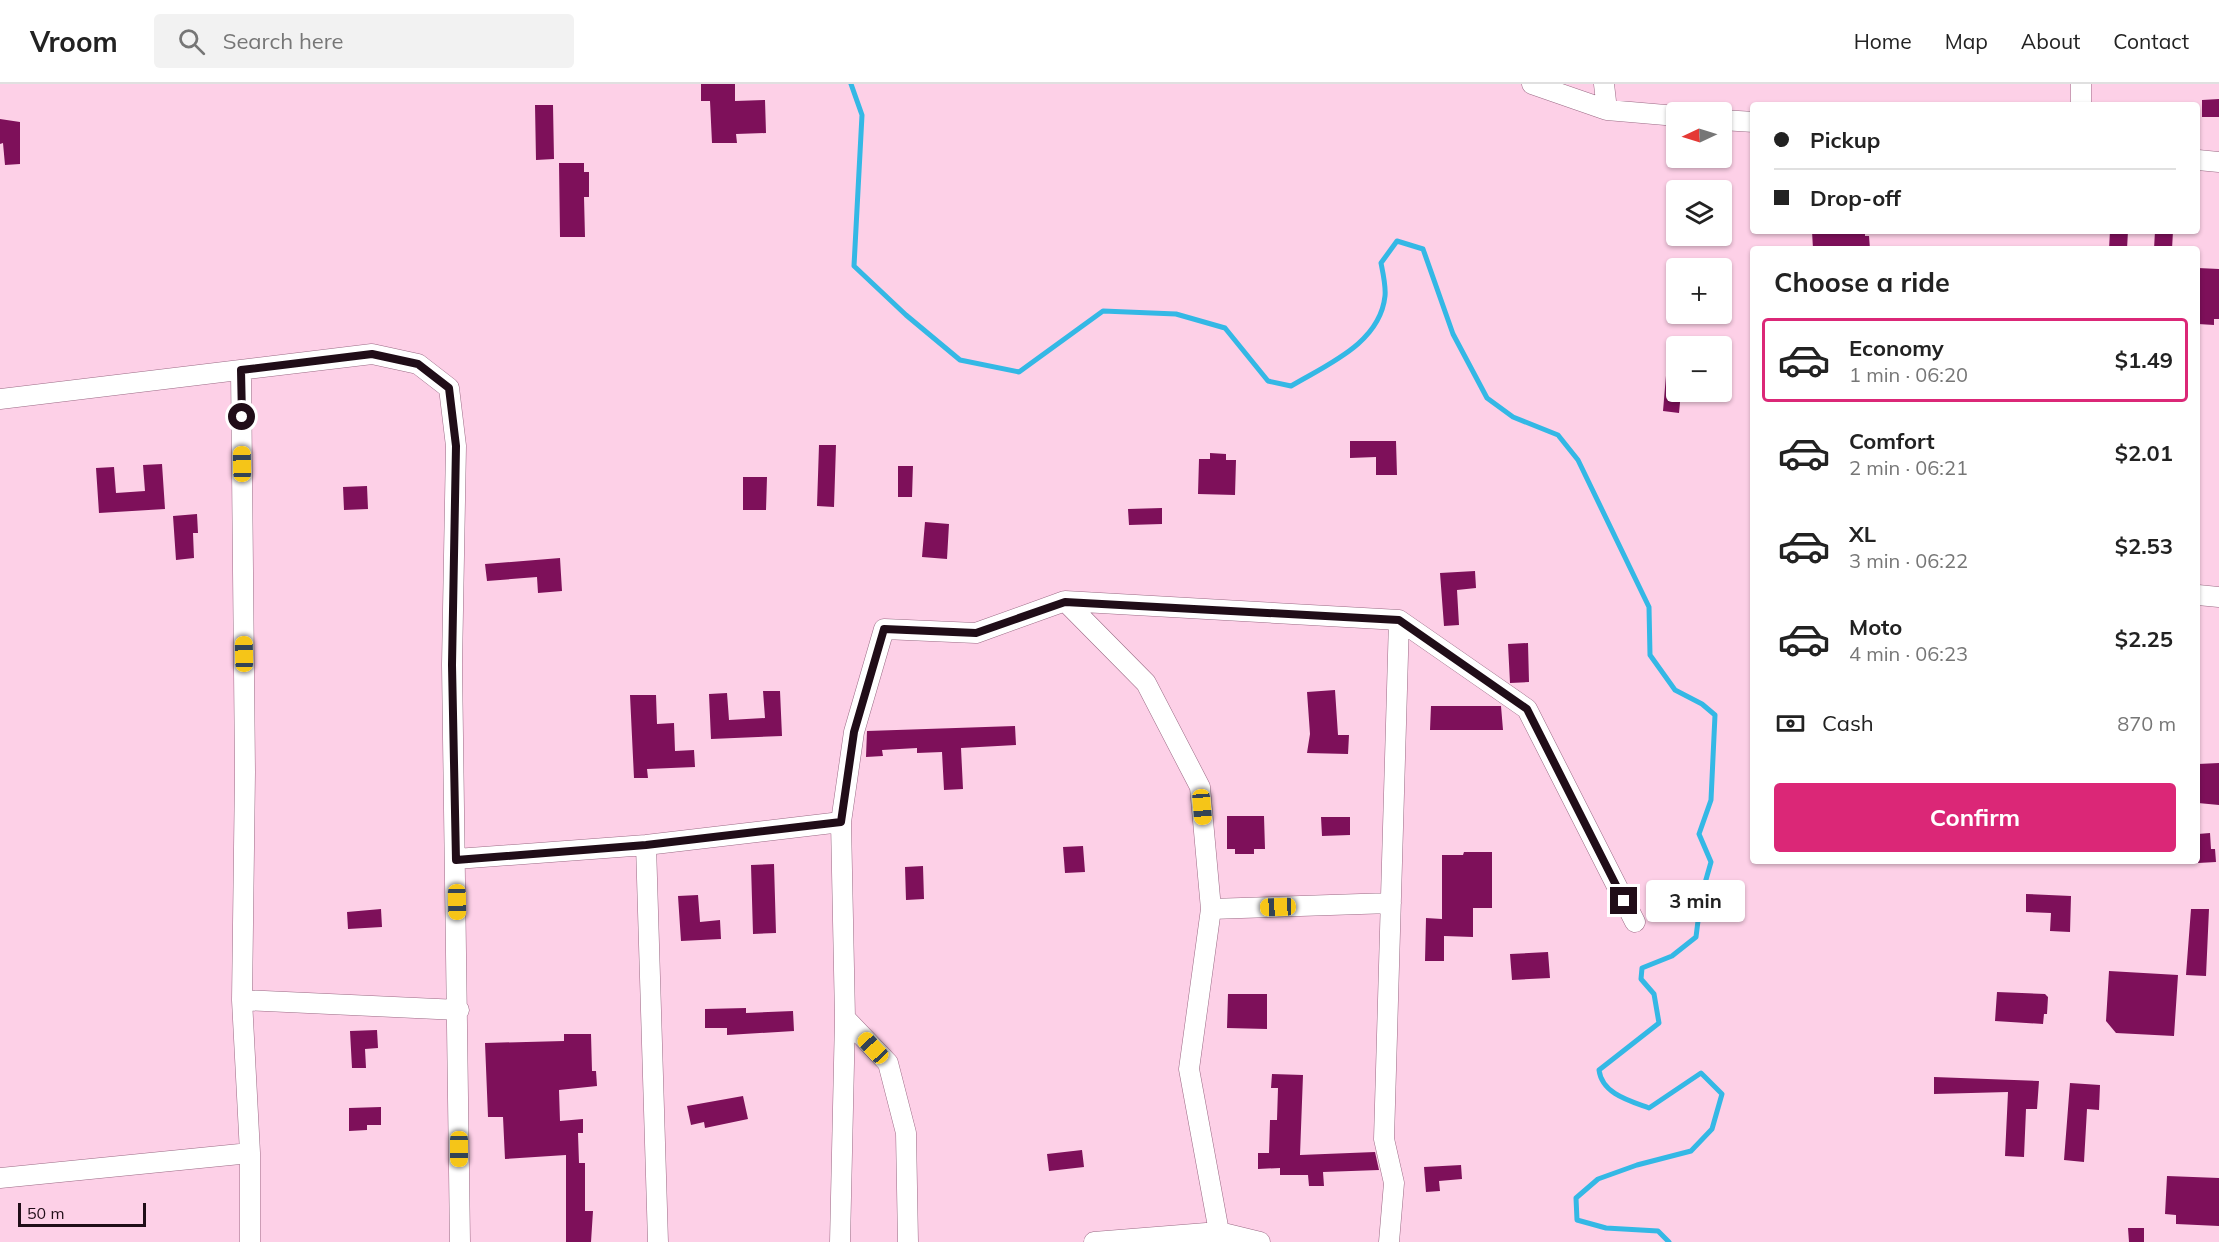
<!DOCTYPE html>
<meta charset="utf-8">
<style>
:root{--surface:#fff;--page:#f2f2f2;--text:#222;--muted:#767676;--line:#e0e0e0;--accent:#db2777}
body{margin:0;font-family:Mulish,sans-serif;background:var(--page);color:var(--text);height:100vh;display:flex;flex-direction:column;font-size:22px;white-space:nowrap}
*{box-sizing:border-box;margin:0}
p{font-size:20px;color:var(--muted)}
.icon{flex:none;width:33px;height:33px;fill:none;stroke:currentColor;stroke-width:2;stroke-linecap:round;stroke-linejoin:round}
.map{position:relative;flex:1;overflow:hidden}
.panel{position:absolute;left:1750px;top:162px;width:450px;height:618px;display:flex;flex-direction:column;background:var(--surface);border-radius:6px;box-shadow:0 2px 4px #0004}
.panel>*{flex:none}
.hud{position:absolute;left:1750px;top:18px;width:450px;height:132px;border-radius:6px;box-shadow:0 2px 4px #0004;display:grid;align-content:center;height:132px;padding:0 24px;background:var(--surface)}
.needle{width:39px;rotate:266deg}
.tools{position:absolute;left:1666px;top:18px;display:grid;gap:12px}
.tools a{display:grid;place-items:center;width:66px;height:66px;border-radius:6px;background:var(--surface);box-shadow:0 2px 4px #0004;font-size:30px}
.scale{position:absolute;left:18px;bottom:15px;width:128px;box-sizing:border-box;padding-left:6px;border:3px solid #200d18;border-top:0;font-size:16px;line-height:21px;white-space:nowrap;color:#200d18;-webkit-text-stroke:4px #fdd0e7;paint-order:stroke}
.end{position:absolute;width:27px;height:27px;margin:-14px;border:8px solid #200d18;background:#fff;box-shadow:0 0 0 3px #fff}
.from{border-radius:50%}
.bubble{position:absolute;height:42px;border-radius:6px;background:var(--surface);box-shadow:0 2px 4px #0004;font-size:20px;font-weight:700;line-height:42px;text-align:center}
.car{position:absolute;width:18px;height:36px;margin:-18px -9px;border-radius:8px;box-shadow:0 0 4px 2px #0007;background:linear-gradient(#f5c518 24%,#345 0 40%,#f5c518 0 76%,#345 0 86%,#f5c518 0)}
.hud b{display:flex;align-items:center;gap:21px;height:57px;font-size:22px}
.hud b+b{border-top:2px solid var(--line)}
.hud i{width:15px;height:15px;background:var(--text)}
ul{padding:0;list-style:none}
li{display:flex;align-items:center;gap:18px;height:84px;margin:0 12px 9px;padding:0 12px;border:3px solid transparent;border-radius:6px}
li div{flex:1}
li b{display:block;font-size:22px}
li em{font-style:normal;font-weight:700}
li.active{border-color:var(--accent)}
li>.icon{width:54px;height:54px;stroke-width:1.5}
h2{padding:0 24px;font-size:27px;line-height:72px}
.pay{display:flex;align-items:center;gap:15px;height:66px;padding:0 24px;font-size:22px}
.pay p{margin-inline-start:auto}
.cta{display:flex;gap:12px;margin-top:auto;padding:12px 24px}
.cta a{flex:1;height:69px;border-radius:6px;background:var(--accent);color:#fff;font-size:24px;font-weight:700;line-height:69px;text-align:center}
header{display:flex;align-items:center;gap:36px;box-sizing:border-box;height:84px;padding:0 30px;background:var(--surface);border-bottom:2px solid var(--line)}
header strong{font-size:28px}
nav{display:flex;gap:33px;margin-inline-start:auto;font-size:21px}
.search{width:420px;height:54px;background:var(--page);display:flex;align-items:center;gap:15px;box-sizing:border-box;padding:0 21px;border-radius:6px;color:var(--muted);font-size:22px}
.map>svg:first-child{display:block}
.lines{fill:none;stroke-linecap:round;stroke-linejoin:round}
.stream{stroke:#34b8e5;stroke-width:5}
.building{fill:#7e105a}
.street-casing{stroke:#9b6a85;stroke-width:21}
.street{stroke:#fff;stroke-width:20}
.route{stroke:#200d18;stroke-width:8}
</style>
<header>
<strong>Vroom</strong>
<div class="search"><svg class="icon" aria-label="search" viewBox="0 0 24 24"><circle cx="10" cy="10" r="6"/><path d="M15 15l6 6"/></svg>Search here</div>
<nav><a>Home</a><a>Map</a><a>About</a><a>Contact</a></nav>
</header>
<div class="map">
<svg width="2219" height="1158" viewBox="0 0 2219 1158">
<rect width="100%" height="100%" fill="#fdd0e7"/>
<g class="lines">
<path class="stream" d="M851,0L862,31L854,182L906,231L960,276L1019,288L1103,227L1176,230L1225,244L1268,297L1291,302C1328,280 1380,259 1385,212C1386,202 1383,189 1381,179L1397,157L1423,165L1453,250L1487,314L1513,333L1558,351L1578,376L1649,523L1650,571L1675,606L1702,620L1715,631L1711,716L1699,750L1711,778L1701,813L1696,853L1672,872L1642,884L1641,895L1654,910L1659,939L1599,986C1602,1010 1630,1017 1649,1024L1701,989L1722,1010L1712,1045L1691,1067L1637,1081L1598,1095L1576,1114L1577,1136L1606,1144L1658,1147L1669,1158"/>
</g>
<path class="building" d="M701,0H735V17L765,16L766,49L736,50L737,59H712L710,17H701Z
M2219,15V33H2202V16Z
M535,21H553L554,75L536,76Z
M0,35L20,38V80L5,81L3,59L0,60Z
M559,79H584V88H589V113H584L585,153H560Z
M1812,147H1865V152H1869L1870,165H1813Z
M2110,147H2128L2127,165H2109Z
M2155,147H2173L2172,165H2154Z
M2198,184L2219,185V235H2214V241L2198,240Z
M1667,280L1677,281V308H1681L1679,329L1663,327Z
M1350,357H1396L1397,391H1376V373L1350,374Z
M819,361H836L834,423L817,422Z
M1210,369L1226,370V376H1236L1235,411L1198,410L1199,375H1210Z
M162,380L165,425L99,429L96,384L114,383L116,409L145,407L143,381Z
M898,382H913L912,413H898Z
M743,393H767L766,426H743Z
M367,402L368,425L344,426L343,403Z
M1162,424V440L1129,441L1128,425Z
M197,430L198,449H193L194,474L176,476L173,432Z
M925,438L949,440L947,475L922,473Z
M560,474L562,507L538,509L537,493L487,497L485,480Z
M1475,487L1476,504L1457,506L1459,541L1444,542L1440,489Z
M1528,559L1529,598L1510,599L1508,560Z
M1335,606L1338,651H1349L1348,670L1307,669L1310,650L1307,608Z
M763,607H780L782,652L711,655L709,610L727,609L729,636L765,634Z
M630,611H656L657,640L674,639L675,667L694,666L695,683L647,685L648,694H634Z
M1431,622H1501L1503,646H1430Z
M1015,642L1016,661L961,664L963,705L944,706L942,668L917,669V664L882,666L883,672L866,673L867,647Z
M2219,679V721L2198,719V680Z
M1227,732H1264L1265,765H1254V770H1235V765H1227Z
M1321,733H1350V751L1322,752Z
M2210,749L2211,765H2215L2216,778L2198,779V750Z
M1083,762L1085,788L1065,789L1063,763Z
M1464,768H1492V824H1473V853L1444,852V877H1425L1426,834L1442,835V771H1463Z
M774,780L776,849L753,850L751,781Z
M923,782L924,815L906,816L905,783Z
M2026,810L2071,812L2070,848L2050,847L2051,829L2026,828Z
M698,811L700,838L720,836L721,855L681,857L678,812Z
M381,825L382,843L348,845L347,828Z
M2191,825H2209L2206,892L2186,891Z
M1548,868L1550,894L1512,896L1510,870Z
M2109,887L2178,891L2174,952L2116,949L2106,937Z
M1997,908L2045,910L2048,913L2047,930H2044L2043,940L1995,937Z
M1228,910H1267V945L1227,944Z
M746,924V929L793,927L794,947L727,951V944H705V925Z
M377,946L378,964L365,965L366,984H352L350,947Z
M564,950H591L592,987H596L597,1002L559,1006L560,1037L583,1035V1049H578L579,1079H585V1127H593L591,1158H566V1071L505,1075L503,1033H488L485,959L564,957Z
M1272,990L1303,991L1300,1071L1375,1068L1379,1086L1323,1088L1324,1102H1309L1308,1091H1280V1084L1258,1085V1069H1269L1270,1036H1277L1278,1004H1271Z
M1934,993L2039,997L2037,1025H2026L2024,1073L2005,1072L2008,1008L1934,1010Z
M2070,999L2100,1001L2099,1026L2087,1025L2084,1078L2064,1076Z
M743,1012L748,1035L705,1044L704,1038L691,1041L687,1022Z
M381,1023V1041H367V1046L349,1047V1024Z
M1082,1066L1084,1083L1049,1087L1047,1070Z
M1461,1081L1462,1095L1439,1097L1440,1107L1426,1108L1424,1083Z
M2167,1092L2219,1094V1142L2176,1140V1131L2165,1130Z
M2128,1144H2144V1158H2129Z"/>
<g class="lines">
<defs>
<path id="street" d="M1532,0L1607,26L1677,32
M1604,0L1607,26
M2081,21V0
M1722,36L1754,38
M2198,76L2219,78
M241,286L245,688L242,916L250,1069V1158
M0,315L372,270L418,280L449,304L456,362L452,581L460,1158
M2198,511L2219,513
M1065,517L1399,536L1527,625L1635,838
M646,761L658,1158
M456,775L646,761L841,738L854,648L884,545L976,549L1065,517L1146,599L1200,703L1211,825L1189,985L1219,1148L1218,1158
M1211,825L1391,819
M242,916L459,926
M845,934L888,979L906,1049L908,1158
M0,1094L250,1069
M840,1158L845,934L841,738
M1094,1158L1219,1148L1260,1158
M1389,1158L1394,1099L1384,1055L1399,536"/>
</defs>
<use href="#street" class="street-casing"/>
<use href="#street" class="street"/>
</g>
<g class="lines">
<path class="route" d="M242,333L241,286L372,270L418,280L449,304L456,362L452,581L456,776L646,761L841,738L854,648L884,545L976,549L1065,518L1399,536L1527,625L1624,817"/>
</g>
</svg>
<div class="tools">
<a><svg class="needle" viewBox="-14 -14 28 28"><path d="M0-13l5 13h-10z" fill="#e53935"/><path d="M0 13l5-13h-10z" fill="#767676"/></svg></a>
<a><svg class="icon" aria-label="layers" viewBox="0 0 24 24"><path d="M12 4l9 5-9 5-9-5zM3 14l9 5 9-5"/></svg></a>
<a>+</a>
<a>−</a>
</div>
<div class="scale">50 m</div>
<i class="end from" style="left:242px;top:333px"></i>
<i class="end" style="left:1624px;top:817px"></i>
<div class="bubble" style="left:1646px;top:796px;width:99px">3 min</div>
<i class="car" style="left:242px;top:380px;rotate:359deg"></i>
<i class="car" style="left:244px;top:570px;rotate:359deg"></i>
<i class="car" style="left:1202px;top:723px;rotate:175deg"></i>
<i class="car" style="left:457px;top:818px;rotate:179deg"></i>
<i class="car" style="left:1278px;top:823px;rotate:268deg"></i>
<i class="car" style="left:873px;top:964px;rotate:317deg"></i>
<i class="car" style="left:459px;top:1065px;rotate:180deg"></i>
<div class="hud">
<b><i class="from"></i>Pickup</b>
<b><i></i>Drop-off</b>
</div>
<section class="panel">
<h2>Choose a ride</h2>
<ul>
<li class="active"><svg class="icon" aria-label="car" viewBox="0 0 24 24"><path d="M5 17H2v-5l4-1 3-4h7l3 4 3 1v5h-3M9 17h6M6 11h13"/><circle cx="7" cy="17" r="2"/><circle cx="17" cy="17" r="2"/></svg><div><b>Economy</b><p>1 min · 06:20</p></div><em>$1.49</em></li>
<li><svg class="icon" aria-label="car" viewBox="0 0 24 24"><path d="M5 17H2v-5l4-1 3-4h7l3 4 3 1v5h-3M9 17h6M6 11h13"/><circle cx="7" cy="17" r="2"/><circle cx="17" cy="17" r="2"/></svg><div><b>Comfort</b><p>2 min · 06:21</p></div><em>$2.01</em></li>
<li><svg class="icon" aria-label="car" viewBox="0 0 24 24"><path d="M5 17H2v-5l4-1 3-4h7l3 4 3 1v5h-3M9 17h6M6 11h13"/><circle cx="7" cy="17" r="2"/><circle cx="17" cy="17" r="2"/></svg><div><b>XL</b><p>3 min · 06:22</p></div><em>$2.53</em></li>
<li><svg class="icon" aria-label="car" viewBox="0 0 24 24"><path d="M5 17H2v-5l4-1 3-4h7l3 4 3 1v5h-3M9 17h6M6 11h13"/><circle cx="7" cy="17" r="2"/><circle cx="17" cy="17" r="2"/></svg><div><b>Moto</b><p>4 min · 06:23</p></div><em>$2.25</em></li>
</ul>
<div class="pay"><svg class="icon" aria-label="cash" viewBox="0 0 24 24"><path d="M3 7h18v10H3z"/><circle cx="12" cy="12" r="2"/></svg>Cash<p>870 m</p></div>
<div class="cta"><a>Confirm</a></div>
</section>
</div>
